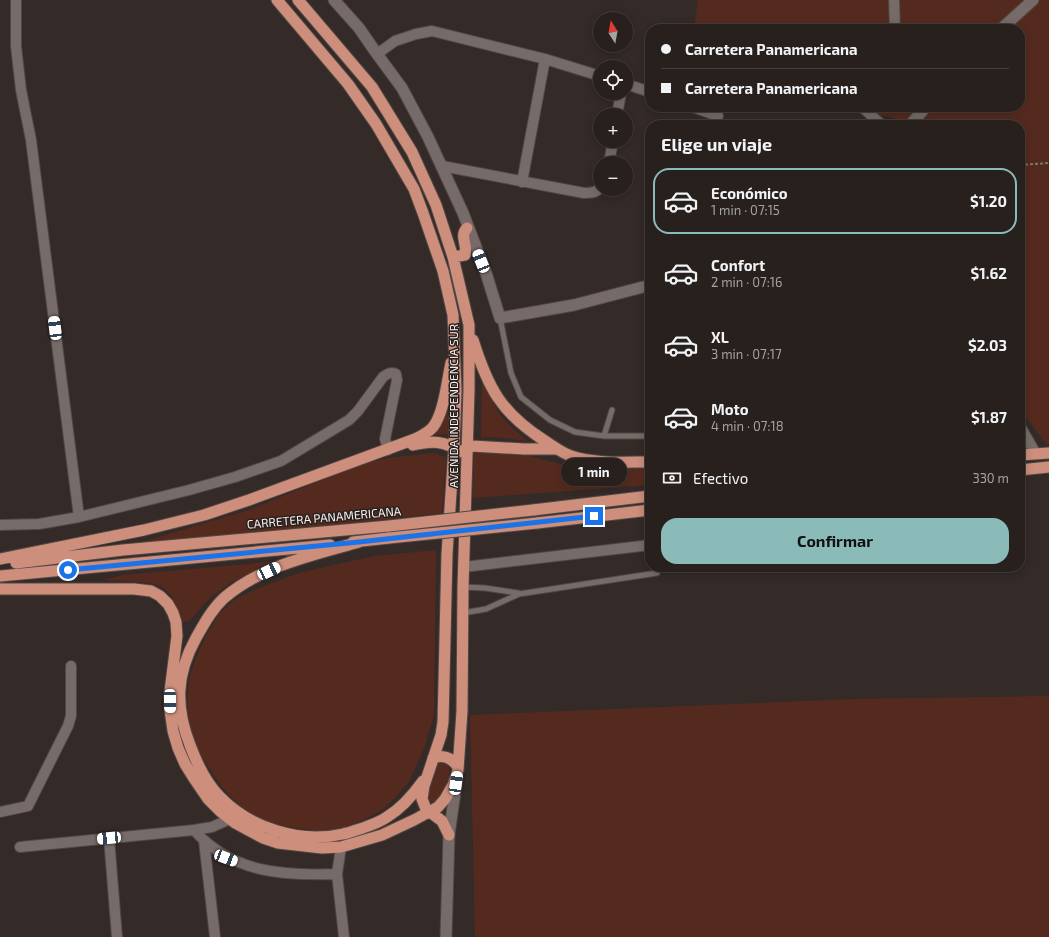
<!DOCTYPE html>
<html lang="es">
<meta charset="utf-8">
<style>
:root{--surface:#27201d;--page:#2f2826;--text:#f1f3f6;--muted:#a4a3a4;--line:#433e3b;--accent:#8bbbb9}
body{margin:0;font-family:"Exo 2",sans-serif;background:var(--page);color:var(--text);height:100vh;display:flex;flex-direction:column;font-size:15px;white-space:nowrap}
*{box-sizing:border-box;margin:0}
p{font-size:13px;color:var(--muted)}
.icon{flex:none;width:22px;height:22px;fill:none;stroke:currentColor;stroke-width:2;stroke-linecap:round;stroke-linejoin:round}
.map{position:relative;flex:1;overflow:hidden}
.details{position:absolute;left:645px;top:120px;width:380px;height:452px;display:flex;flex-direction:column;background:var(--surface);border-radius:16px;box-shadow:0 2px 10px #0003,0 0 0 1px var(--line)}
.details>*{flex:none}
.banner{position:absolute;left:645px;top:24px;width:380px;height:88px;border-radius:16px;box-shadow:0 2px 10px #0003,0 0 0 1px var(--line);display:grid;align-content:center;height:88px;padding:0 16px;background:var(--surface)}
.needle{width:26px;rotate:349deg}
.tools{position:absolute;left:593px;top:12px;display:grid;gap:8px}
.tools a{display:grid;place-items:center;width:40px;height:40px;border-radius:50%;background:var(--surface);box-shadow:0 2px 10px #0003,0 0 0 1px var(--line);font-size:20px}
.end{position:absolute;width:18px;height:18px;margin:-9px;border:5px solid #1a73e8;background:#fff;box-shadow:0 0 0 2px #fff}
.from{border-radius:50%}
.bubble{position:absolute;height:28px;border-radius:14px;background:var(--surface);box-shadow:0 2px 10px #0003,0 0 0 1px var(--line);font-size:13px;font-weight:700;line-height:28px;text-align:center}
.car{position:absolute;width:12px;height:24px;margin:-12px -6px;border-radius:5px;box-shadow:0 0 3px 1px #0007;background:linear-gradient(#fff 24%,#345 0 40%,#fff 0 76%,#345 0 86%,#fff 0)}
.banner b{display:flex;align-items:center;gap:14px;height:38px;font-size:15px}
.banner b+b{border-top:1px solid var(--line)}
.banner i{width:10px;height:10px;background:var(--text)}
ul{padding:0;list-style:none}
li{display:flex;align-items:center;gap:12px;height:66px;margin:0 8px 6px;padding:0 8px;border:2px solid transparent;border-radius:16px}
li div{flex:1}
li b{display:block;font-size:15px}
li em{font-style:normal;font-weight:700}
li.selected{border-color:var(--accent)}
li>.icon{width:36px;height:36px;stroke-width:1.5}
h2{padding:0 16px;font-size:18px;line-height:48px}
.pay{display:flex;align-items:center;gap:10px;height:44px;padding:0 16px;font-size:15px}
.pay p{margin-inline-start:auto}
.button{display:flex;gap:8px;margin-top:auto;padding:8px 16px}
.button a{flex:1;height:46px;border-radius:16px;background:var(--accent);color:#111;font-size:16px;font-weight:700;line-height:46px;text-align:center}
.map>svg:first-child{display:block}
.green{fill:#552a1e}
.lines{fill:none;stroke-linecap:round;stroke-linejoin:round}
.service-casing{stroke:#504845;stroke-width:7}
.minor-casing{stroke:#504845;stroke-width:12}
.tertiary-casing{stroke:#504845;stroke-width:13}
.trunk-casing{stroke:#504845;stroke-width:13}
.path{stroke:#7e7673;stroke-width:2;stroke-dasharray:3 2;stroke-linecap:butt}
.service{stroke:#766b68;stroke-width:5}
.minor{stroke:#766b68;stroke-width:10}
.tertiary{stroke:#766b68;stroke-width:11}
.trunk{stroke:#cd8e7c;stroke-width:11}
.trunk-bridge-casing{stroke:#504845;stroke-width:13;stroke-linecap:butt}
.trunk-bridge{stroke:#cd8e7c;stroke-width:11}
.route{stroke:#1a73e8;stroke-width:5}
.labels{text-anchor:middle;stroke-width:3;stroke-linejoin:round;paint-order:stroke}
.street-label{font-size:12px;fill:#f6f0ee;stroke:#2a201e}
</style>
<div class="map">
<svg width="1049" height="937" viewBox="0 0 1049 937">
<rect width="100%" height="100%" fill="#342a27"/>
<path class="green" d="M698,0H1049V444L1047,445L1020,409V125H925L843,107H1020V29H694Z
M482,382L498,412L506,422L527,441L495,437L481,438Z
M449,410L451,434L435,435Z
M491,451L517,453L580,469L650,468V485L473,498L474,454Z
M433,453L446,457L442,513L115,550L249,510L360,464L388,458Z
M436,550L434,714L425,746L409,782L395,798L382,810L367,818L345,827L325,831L300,829L273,824L254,816L238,804L222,787L201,756L193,737L187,711L189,679L196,658L205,638L219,614L234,600L254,590L296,574L324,567L374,556Z
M287,559L232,582L211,597L189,621L183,622C179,611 173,594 162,587C152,581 116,581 102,580L123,575L249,564Z
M1049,696V937H475L470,715L851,699Z
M440,763C457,763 450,789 443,796C441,799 436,801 432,803L428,800L426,792L435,765Z"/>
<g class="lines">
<defs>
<path id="service" d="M500,318L511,373L521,397L550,420L575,432L604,436
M612,410L604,436H650
M1020,444L1024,454
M463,587L485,588L518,593
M463,613L486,609L519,594L657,573"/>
<path id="minor" d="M16,0V46L21,90L31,140L79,517
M894,0L895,29
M377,54L395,41L416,34L432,31L545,59L600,76
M626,84L650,92
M693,107L718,116
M862,107L882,125
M617,115L621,93
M609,163L613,141
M442,166L584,193C590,193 596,193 600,188
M522,182L545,59
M1020,426L1036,454
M0,525L39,524L79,517L189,490L235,477L281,461L349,420L358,411L383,377C388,373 391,372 396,374L397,380L385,439L388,450
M464,567L650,545
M0,812L28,806L68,726L71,716V666
M194,830C232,873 283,876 337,874
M109,838L117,937
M204,841L215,937
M20,847L194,830L212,827L230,819
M341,847L337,874L344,937"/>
<path id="tertiary" d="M334,0L359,28L377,54L402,88L428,137L463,213L486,273L500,318L574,305L643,287H650
M1001,29L1033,0
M910,125L926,107
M446,937L449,835L457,778"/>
<path id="trunk" d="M277,0L348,84L376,124L414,189L423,213L443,271L453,315L456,391L454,447L447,554L443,722L441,735L424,786L422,799L426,809L442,821L449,835
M453,257L465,255C468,245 459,236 467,228
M473,340C488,388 501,413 545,441C553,446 562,453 571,456C596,464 624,462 650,462
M413,445C430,441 446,440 459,452
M462,451L472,446L524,449H557
M1020,455L1049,453
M1020,470L1049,467
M533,510L650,496
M537,523L650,510
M353,542L389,538
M359,542C313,555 261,566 224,598C212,609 204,624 196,638C176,674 175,707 190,745C197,764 206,783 220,797C250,828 300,844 343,834C349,833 356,830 363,828C371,825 380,822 387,817C402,808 413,795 423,781
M0,559L144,530L204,515L249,500L415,439C421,436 428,433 433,427C444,413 447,381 451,363
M16,563L123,550L389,526
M0,576L330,545
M0,589H134L151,591L160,596L168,604L173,613L176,622L177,636L170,691V710L173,731L178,748L185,764L195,780L208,799L221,812L235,823L263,838L278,843L322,848L341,847L382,835L414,820L438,807L445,799L453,785L458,770L462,711L463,587L469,390V325L453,257L436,205L412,152L372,87L298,0
M433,758C443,754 452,758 458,767"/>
</defs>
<use href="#service" class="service-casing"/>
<use href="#minor" class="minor-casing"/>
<use href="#tertiary" class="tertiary-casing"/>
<use href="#trunk" class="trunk-casing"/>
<path class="path" d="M1020,165L1049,163"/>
<use href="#service" class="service"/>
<use href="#minor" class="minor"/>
<use href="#tertiary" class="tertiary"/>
<use href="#trunk" class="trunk"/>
<defs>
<path id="trunk-bridge" d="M389,526L533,510
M389,538L537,523"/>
</defs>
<use href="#trunk-bridge" class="trunk-bridge-casing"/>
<use href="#trunk-bridge" class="trunk-bridge"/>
</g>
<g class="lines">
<path class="route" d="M68,570L359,542L594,516"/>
</g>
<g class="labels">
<g class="street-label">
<text transform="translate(454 406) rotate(-90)" y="4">AVENIDA INDEPENDENCIA SUR</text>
<text transform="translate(324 518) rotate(-5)" y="4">CARRETERA PANAMERICANA</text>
</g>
</g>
</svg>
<div class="tools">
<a><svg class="needle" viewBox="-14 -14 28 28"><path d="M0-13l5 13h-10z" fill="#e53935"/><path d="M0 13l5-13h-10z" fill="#a4a3a4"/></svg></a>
<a><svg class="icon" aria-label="locate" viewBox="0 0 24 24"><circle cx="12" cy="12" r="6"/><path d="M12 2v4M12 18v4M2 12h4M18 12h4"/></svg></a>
<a>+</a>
<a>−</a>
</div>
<i class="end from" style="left:68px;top:570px"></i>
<i class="end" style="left:594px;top:516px"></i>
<div class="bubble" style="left:561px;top:458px;width:66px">1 min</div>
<i class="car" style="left:481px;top:261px;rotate:338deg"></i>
<i class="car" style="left:55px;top:328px;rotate:353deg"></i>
<i class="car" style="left:269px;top:571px;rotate:65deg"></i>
<i class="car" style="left:170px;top:701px;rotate:179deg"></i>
<i class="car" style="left:456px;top:783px;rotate:8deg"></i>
<i class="car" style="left:109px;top:838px;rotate:265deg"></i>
<i class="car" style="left:226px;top:858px;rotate:111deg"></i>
<div class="banner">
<b><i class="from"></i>Carretera Panamericana</b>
<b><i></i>Carretera Panamericana</b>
</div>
<section class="details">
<h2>Elige un viaje</h2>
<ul>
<li class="selected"><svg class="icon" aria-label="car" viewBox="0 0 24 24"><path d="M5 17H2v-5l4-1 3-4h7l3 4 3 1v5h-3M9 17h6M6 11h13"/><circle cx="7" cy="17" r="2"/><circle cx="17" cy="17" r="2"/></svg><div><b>Económico</b><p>1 min · 07:15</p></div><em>$1.20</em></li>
<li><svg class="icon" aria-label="car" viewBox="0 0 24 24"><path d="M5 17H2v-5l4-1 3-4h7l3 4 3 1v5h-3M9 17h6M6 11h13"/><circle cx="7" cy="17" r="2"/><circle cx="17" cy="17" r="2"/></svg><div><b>Confort</b><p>2 min · 07:16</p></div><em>$1.62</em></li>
<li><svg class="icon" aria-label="car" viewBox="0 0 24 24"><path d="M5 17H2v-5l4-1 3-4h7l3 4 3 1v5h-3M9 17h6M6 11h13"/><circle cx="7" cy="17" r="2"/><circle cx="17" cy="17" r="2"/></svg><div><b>XL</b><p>3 min · 07:17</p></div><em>$2.03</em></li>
<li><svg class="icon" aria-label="car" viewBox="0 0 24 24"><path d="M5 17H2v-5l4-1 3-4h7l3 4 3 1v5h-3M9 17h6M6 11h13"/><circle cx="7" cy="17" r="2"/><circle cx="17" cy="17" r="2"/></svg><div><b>Moto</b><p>4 min · 07:18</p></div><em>$1.87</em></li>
</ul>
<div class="pay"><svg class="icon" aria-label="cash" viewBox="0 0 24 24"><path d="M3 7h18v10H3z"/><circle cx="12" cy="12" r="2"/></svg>Efectivo<p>330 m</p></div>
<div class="button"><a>Confirmar</a></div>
</section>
</div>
